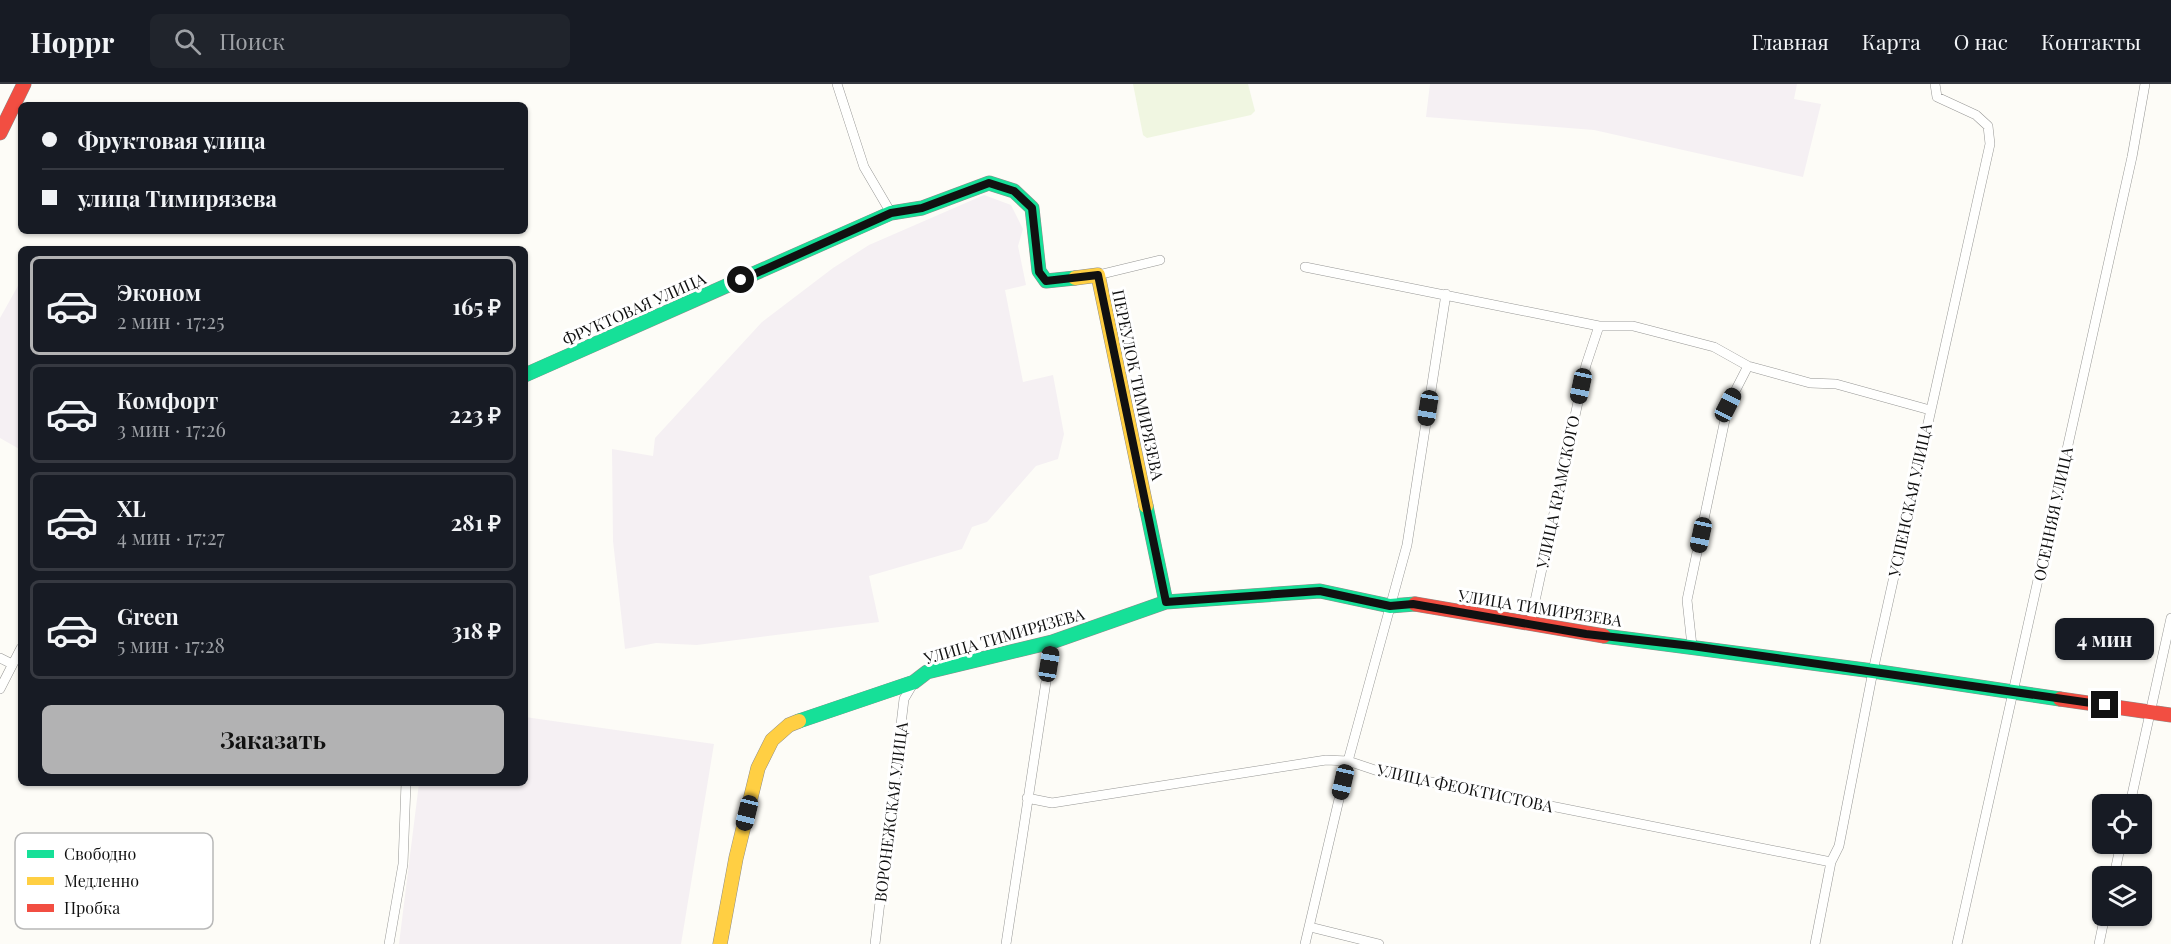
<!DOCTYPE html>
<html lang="ru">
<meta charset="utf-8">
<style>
:root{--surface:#171b24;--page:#20242c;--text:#f1f3f6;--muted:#9ea1a6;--line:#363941;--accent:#b2b2b3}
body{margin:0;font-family:"Playfair Display",serif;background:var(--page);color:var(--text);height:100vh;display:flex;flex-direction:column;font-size:22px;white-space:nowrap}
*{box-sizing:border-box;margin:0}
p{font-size:20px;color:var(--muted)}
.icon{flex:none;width:33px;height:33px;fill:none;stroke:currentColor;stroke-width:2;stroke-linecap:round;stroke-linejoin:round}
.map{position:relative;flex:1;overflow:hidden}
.drawer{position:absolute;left:18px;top:162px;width:510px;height:540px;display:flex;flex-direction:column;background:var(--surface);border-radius:9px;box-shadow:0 2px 4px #0004}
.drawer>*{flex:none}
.top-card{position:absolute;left:18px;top:18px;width:510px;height:132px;border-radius:9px;box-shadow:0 2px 4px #0004;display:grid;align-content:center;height:132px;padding:0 24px;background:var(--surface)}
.fabs{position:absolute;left:2092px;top:710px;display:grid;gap:12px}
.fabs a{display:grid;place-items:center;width:60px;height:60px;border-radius:9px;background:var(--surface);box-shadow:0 2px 4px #0004;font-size:30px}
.end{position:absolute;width:27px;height:27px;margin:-14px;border:8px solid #111;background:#fff;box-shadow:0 0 0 3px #fff}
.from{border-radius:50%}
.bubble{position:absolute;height:42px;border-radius:9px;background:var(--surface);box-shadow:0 2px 4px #0004;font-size:20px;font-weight:700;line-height:42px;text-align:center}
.car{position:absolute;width:18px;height:36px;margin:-18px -9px;border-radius:8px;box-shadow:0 0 4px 2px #0007;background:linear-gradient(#222 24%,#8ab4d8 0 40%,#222 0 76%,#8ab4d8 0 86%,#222 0)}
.top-card b{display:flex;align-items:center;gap:21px;height:57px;font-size:22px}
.top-card b+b{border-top:2px solid var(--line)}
.top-card i{width:15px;height:15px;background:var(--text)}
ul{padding:10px 0 0;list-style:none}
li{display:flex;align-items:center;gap:18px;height:99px;margin:0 12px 9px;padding:0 12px;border:3px solid var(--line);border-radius:9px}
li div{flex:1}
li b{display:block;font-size:22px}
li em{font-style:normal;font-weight:700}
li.selected{border-color:var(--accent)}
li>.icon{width:54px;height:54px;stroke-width:1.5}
.action{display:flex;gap:12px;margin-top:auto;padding:12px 24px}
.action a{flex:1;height:69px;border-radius:9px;background:var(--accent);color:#111;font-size:24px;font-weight:700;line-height:69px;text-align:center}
header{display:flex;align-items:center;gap:36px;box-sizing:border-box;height:84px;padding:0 30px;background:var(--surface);border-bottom:2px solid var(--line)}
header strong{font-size:28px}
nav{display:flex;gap:33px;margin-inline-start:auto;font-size:21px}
.search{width:420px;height:54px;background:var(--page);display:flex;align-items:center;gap:15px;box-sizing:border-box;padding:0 21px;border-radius:9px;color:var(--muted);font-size:22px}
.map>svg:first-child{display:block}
.industrial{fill:#f5f0f3}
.pitch{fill:#f0f6e1}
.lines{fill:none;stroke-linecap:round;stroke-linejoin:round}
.street-casing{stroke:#979795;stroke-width:10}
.fast-casing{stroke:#8e8d8b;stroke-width:15}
.slow-casing{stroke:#8e8d8b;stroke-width:15}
.jam-casing{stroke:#8e8d8b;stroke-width:15}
.street{stroke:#fffffe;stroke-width:9}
.fast{stroke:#16e098;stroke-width:14}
.slow{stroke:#ffcf43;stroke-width:14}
.jam{stroke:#f24e42;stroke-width:14}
.route{stroke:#111;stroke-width:8}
.labels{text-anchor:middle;stroke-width:6;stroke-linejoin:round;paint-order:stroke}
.street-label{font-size:16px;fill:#111;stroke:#fff}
.key{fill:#fff;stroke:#b8b8b8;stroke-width:1.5}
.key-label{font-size:16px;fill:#111}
</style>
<header>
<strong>Hoppr</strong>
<div class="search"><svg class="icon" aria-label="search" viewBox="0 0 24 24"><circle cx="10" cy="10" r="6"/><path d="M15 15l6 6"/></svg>Поиск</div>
<nav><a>Главная</a><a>Карта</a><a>О нас</a><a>Контакты</a></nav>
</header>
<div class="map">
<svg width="2171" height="860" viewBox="0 0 2171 860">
<rect width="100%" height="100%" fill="#fdfcf7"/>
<path class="industrial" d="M1430,0H1797L1794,15L1821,20L1803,93L1594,46L1426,33Z
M984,111L1011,121L1023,145L1018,162L1026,201L1005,206L1023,298L1053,291L1064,350L1058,375L1036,382L987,438L972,443L962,465L869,492L879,538L697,561L656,559L625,565L613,457L612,365L653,372L655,354L762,238L833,184L869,161Z
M19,200L21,201V366L0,354V234Z
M525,633L714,660L681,860H399L419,699H525Z"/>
<path class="pitch" d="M1133,0H1248L1255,27L1251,31L1147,54L1143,51Z"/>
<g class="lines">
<defs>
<path id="street" d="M837,0L864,83L891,129
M1305,183L1599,242H1633L1714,263L1748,282L1810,299L1836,300L1930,326
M1098,191L1160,176
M1530,540L1586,281L1599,242
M1692,562L1687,516L1728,321L1748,282
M0,574L12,580
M0,605L21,564
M1027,714L1052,719L1326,676L1348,677L1381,688L1831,778
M2130,720L2171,534
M2114,792L2121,759
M1310,843L1379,860
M389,860L403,780L406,699
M875,860L904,615L914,598
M1006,860L1052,558
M1305,860L1348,677L1407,461L1446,210
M1815,860L1831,778L1839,762L1873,587L1990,60L1988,42L1976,31L1937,13L1935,0
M1957,860L2132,73L2145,0
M2099,860L2105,831"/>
<path id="fast" d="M525,291L891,129L922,124L989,99L1014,107L1032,124L1039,187L1046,197L1075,194
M1146,422L1166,518
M1604,552L1873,587L2060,615
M799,637L914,598L927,588L1052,558L1166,518L1320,507L1390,522L1415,520"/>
<path id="slow" d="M1075,194L1098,191L1146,422
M720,860L736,774L758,684L772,656L789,641L799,637"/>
<path id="jam" d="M0,49L24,0
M1415,520L1604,552
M2060,615L2171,631"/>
</defs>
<use href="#street" class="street-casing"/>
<use href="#fast" class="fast-casing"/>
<use href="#slow" class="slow-casing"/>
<use href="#jam" class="jam-casing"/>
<use href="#street" class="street"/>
<use href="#fast" class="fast"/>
<use href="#slow" class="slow"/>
<use href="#jam" class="jam"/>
</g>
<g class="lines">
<path class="route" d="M741,196L891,129L922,124L989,99L1014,107L1032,124L1039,188L1046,197L1098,191L1166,518L1320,507L1390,522L1413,520L1586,550L1692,562L2105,621"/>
</g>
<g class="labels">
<g class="street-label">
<text transform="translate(634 225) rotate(-24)" y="6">ФРУКТОВАЯ УЛИЦА</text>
<text transform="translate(1138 301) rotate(78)" y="6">ПЕРЕУЛОК ТИМИРЯЗЕВА</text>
<text transform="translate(1558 408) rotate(-78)" y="6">УЛИЦА КРАМСКОГО</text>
<text transform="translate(1910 416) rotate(-78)" y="6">УСПЕНСКАЯ УЛИЦА</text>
<text transform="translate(2053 430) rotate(-78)" y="6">ОСЕННЯЯ УЛИЦА</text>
<text transform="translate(1540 524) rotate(9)" y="6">УЛИЦА ТИМИРЯЗЕВА</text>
<text transform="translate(1004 552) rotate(-16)" y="6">УЛИЦА ТИМИРЯЗЕВА</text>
<text transform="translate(1465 704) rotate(12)" y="6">УЛИЦА ФЕОКТИСТОВА</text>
<text transform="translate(891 728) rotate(-83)" y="6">ВОРОНЕЖСКАЯ УЛИЦА</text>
</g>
</g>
<rect x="15" y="749" width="198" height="96" rx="9" class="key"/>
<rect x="27" y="766" width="27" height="8" fill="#16e098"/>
<rect x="27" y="793" width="27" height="8" fill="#ffcf43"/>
<rect x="27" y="820" width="27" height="8" fill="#f24e42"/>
<g class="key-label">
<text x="64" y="776">Свободно</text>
<text x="64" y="803">Медленно</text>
<text x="64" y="830">Пробка</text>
</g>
</svg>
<div class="fabs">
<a><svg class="icon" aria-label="locate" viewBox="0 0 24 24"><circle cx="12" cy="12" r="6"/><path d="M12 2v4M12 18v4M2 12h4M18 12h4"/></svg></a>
<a><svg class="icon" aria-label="layers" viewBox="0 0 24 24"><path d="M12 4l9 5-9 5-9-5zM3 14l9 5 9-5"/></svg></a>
</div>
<i class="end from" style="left:741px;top:196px"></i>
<i class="end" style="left:2105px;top:621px"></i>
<div class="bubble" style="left:2055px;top:534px;width:99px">4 мин</div>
<i class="car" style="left:1581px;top:302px;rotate:192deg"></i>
<i class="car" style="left:1728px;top:321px;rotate:27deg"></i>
<i class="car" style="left:1428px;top:324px;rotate:189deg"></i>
<i class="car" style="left:1701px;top:451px;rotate:192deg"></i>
<i class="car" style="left:1049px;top:580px;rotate:9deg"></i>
<i class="car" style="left:1343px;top:698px;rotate:193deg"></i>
<i class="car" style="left:747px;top:729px;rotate:194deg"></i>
<div class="top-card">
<b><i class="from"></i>Фруктовая улица</b>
<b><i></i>улица Тимирязева</b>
</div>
<section class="drawer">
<ul>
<li class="selected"><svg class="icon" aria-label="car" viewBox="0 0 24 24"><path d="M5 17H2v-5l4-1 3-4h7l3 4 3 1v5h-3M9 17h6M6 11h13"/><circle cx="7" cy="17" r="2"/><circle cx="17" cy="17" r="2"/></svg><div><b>Эконом</b><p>2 мин · 17:25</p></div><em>165 ₽</em></li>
<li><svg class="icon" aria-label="car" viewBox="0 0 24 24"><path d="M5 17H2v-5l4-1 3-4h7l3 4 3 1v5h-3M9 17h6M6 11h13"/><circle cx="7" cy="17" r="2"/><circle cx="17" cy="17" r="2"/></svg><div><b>Комфорт</b><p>3 мин · 17:26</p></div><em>223 ₽</em></li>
<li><svg class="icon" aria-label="car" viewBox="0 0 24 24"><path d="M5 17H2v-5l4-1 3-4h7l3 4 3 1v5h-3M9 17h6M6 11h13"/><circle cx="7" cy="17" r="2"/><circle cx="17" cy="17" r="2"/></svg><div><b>XL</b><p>4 мин · 17:27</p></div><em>281 ₽</em></li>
<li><svg class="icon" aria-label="car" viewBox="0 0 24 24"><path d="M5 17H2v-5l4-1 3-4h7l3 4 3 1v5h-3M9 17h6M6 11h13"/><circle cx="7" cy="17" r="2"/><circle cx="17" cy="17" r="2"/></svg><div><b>Green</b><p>5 мин · 17:28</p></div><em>318 ₽</em></li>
</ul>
<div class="action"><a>Заказать</a></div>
</section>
</div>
